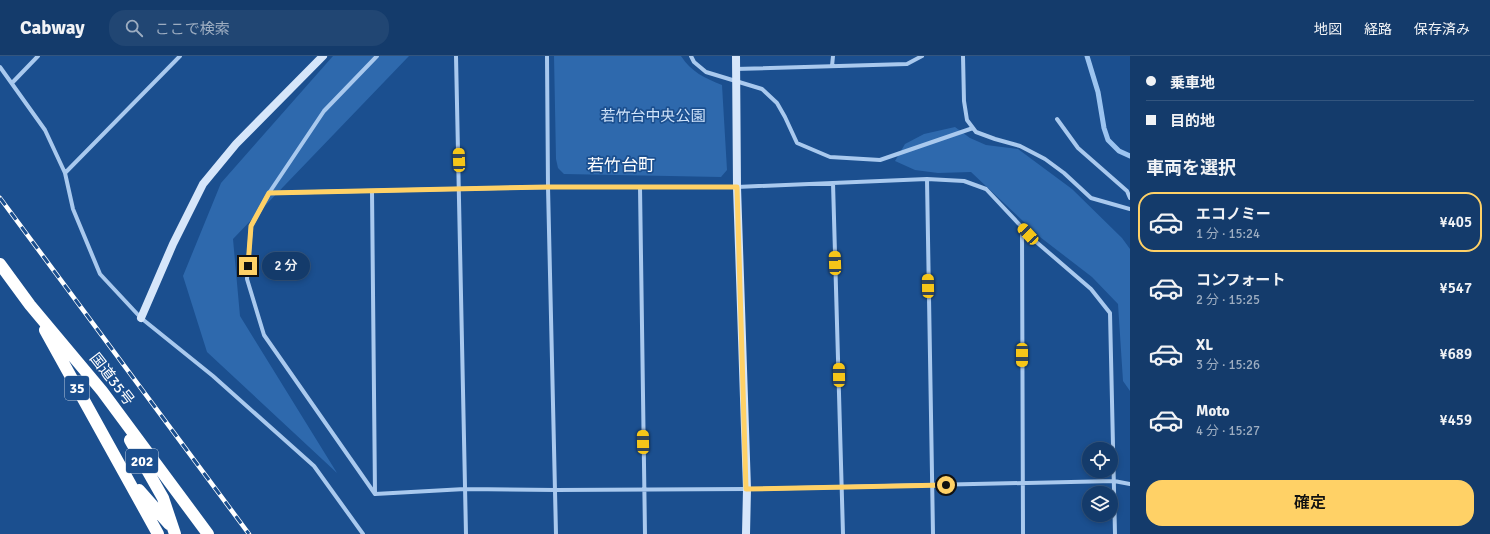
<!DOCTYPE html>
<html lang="ja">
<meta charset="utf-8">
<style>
:root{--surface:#143b6b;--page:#214673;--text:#f1f3f6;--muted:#9dadc1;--line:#33557e;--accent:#ffd166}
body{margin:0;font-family:Signika,"Noto Sans JP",sans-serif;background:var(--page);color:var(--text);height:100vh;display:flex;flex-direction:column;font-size:15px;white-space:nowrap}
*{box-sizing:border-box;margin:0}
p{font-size:13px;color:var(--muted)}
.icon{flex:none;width:22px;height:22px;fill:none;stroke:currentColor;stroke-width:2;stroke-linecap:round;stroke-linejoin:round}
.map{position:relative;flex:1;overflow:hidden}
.sheet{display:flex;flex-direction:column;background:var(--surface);width:360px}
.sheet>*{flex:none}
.hud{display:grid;align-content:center;height:88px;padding:0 16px;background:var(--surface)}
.fabs{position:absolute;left:1082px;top:386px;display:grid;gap:8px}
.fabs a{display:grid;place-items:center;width:36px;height:36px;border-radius:50%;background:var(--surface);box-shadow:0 2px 6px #0003,0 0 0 1px var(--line);font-size:20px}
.end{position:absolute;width:18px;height:18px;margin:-9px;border:5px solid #ffd166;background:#111;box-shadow:0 0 0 2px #111}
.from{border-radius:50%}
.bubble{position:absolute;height:28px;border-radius:14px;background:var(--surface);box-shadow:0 2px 6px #0003,0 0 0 1px var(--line);font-size:13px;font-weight:600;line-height:28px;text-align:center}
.car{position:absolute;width:12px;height:24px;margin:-12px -6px;border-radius:5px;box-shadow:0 0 3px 1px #0007;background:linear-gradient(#f5c518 24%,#345 0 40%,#f5c518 0 76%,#345 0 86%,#f5c518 0)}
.hud b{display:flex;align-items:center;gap:14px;height:38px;font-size:15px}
.hud b+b{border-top:1px solid var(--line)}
.hud i{width:10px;height:10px;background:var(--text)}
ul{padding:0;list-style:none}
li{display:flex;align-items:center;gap:12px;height:60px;margin:0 8px 6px;padding:0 8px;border:2px solid transparent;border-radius:16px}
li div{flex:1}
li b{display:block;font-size:15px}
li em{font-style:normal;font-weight:600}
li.selected{border-color:var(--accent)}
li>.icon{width:36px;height:36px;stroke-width:1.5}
h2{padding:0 16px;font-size:18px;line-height:48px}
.primary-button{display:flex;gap:8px;margin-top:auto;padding:8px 16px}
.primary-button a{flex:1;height:46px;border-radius:16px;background:var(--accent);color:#111;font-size:16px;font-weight:600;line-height:46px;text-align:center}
header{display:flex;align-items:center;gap:24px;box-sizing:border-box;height:56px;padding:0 20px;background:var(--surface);border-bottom:1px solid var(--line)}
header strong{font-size:19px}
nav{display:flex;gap:22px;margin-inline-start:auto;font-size:14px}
.search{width:280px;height:36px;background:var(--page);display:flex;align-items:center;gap:10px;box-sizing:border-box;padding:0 14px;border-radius:16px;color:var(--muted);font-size:15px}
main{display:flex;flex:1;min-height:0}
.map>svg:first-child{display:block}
.green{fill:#2e69ad}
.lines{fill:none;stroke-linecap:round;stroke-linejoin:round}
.stream{stroke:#9cc4f0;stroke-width:5}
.street{stroke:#a9c9ee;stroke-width:4}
.secondary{stroke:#d6e6fa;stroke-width:8}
.highway{stroke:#fff;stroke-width:12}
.rail-casing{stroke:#fff;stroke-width:4.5}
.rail{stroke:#1b4f8f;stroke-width:3;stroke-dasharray:9;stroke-linecap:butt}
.route{stroke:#ffd166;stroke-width:5}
.labels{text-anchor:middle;stroke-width:3.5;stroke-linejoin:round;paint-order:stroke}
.shield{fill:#1b4f8f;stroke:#bbcadd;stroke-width:1}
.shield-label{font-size:14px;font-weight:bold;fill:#fff}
.park-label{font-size:15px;fill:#cfe3fa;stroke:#1b4f8f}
.street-label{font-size:15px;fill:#fff;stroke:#1b4f8f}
.quarter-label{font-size:17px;fill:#fff;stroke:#1b4f8f}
</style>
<header>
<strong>Cabway</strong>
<div class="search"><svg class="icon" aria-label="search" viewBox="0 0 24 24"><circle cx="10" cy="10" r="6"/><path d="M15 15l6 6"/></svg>ここで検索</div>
<nav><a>地図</a><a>経路</a><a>保存済み</a></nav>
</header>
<main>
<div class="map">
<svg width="1130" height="478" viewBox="0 0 1130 478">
<rect width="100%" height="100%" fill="#1b4f8f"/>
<path class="green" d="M333,0H409L233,183L240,260L337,417L207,296L183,220L221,127Z
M554,0H681C691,16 705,22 722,29L727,114L721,121L564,118L558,112L556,103Z
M955,71L970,82L986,89L1018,93L1072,133L1122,182L1130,193V335L1123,325L1118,248L1092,221L1040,181L971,116L938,117L915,114L895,105L905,88L924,78Z"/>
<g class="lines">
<path class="stream" d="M1087,0L1098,36L1104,72L1108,84L1119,95L1130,100"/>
<path class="street" d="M456,0L466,478
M547,0L548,131L556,478
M691,0L694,6L706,16L762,33L777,47L785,61L797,87L830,101L880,104L973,72
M963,0L964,45L967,64L976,76L995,83L1020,90L1045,103L1064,117L1091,142L1130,153
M832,10L833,0
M0,11L45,74L65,117L73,153L100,218L141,262L213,320L314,410L363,478
M735,13L907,8L922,0
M12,27L38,0
M1057,63L1078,92L1127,135L1130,142
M65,117L180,0
M927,123L933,478
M833,127L843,478
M640,131L645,478
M372,135L375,438
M269,137L548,131H737L927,123L964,125L986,133L1034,184L1091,233L1110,257L1115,478
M1022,172L1023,478
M375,438L465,433L556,434L747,433L1114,425L1130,428
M375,438L264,279L247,223L251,170L269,137L324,55L377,0"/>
<path class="secondary" d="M736,0L737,131L747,433L746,478
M141,262L173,188L203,128L236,88L323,0"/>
<path class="highway" d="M0,208L30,249L102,335L208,478
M45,274L158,478
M130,384L163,442L175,478
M139,434L169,468"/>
<defs>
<path id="rail" d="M0,142L249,478"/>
</defs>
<use href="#rail" class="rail-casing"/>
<use href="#rail" class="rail"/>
</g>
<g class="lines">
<path class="route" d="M248,210L251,170L269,137L548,131H737L746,433L946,429"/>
</g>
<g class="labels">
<g class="shield">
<rect x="65" y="320" width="24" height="24" rx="3"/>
<rect x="126" y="393" width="32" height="24" rx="3"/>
</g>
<g class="shield-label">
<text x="77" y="337">35</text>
<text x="142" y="410">202</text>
</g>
<g class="park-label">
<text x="653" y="65">若竹台中央公園</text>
</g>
<g class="street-label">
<text transform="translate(112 323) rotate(52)" y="5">国道35号</text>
</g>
<g class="quarter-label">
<text x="621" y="115">若竹台町</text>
</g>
</g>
</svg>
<div class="fabs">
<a><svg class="icon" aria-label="locate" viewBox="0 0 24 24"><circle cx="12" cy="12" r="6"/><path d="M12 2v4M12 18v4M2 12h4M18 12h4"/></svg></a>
<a><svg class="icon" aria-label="layers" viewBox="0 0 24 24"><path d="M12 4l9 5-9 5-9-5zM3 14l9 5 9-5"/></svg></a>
</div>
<i class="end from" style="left:946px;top:429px"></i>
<i class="end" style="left:248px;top:210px"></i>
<div class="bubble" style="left:262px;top:196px;width:48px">2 分</div>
<i class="car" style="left:459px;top:104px;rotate:358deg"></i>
<i class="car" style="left:1028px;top:178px;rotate:317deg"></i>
<i class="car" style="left:835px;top:207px;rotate:358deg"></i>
<i class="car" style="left:928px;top:230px;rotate:359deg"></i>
<i class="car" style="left:1022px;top:299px;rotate:180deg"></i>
<i class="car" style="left:839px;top:319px;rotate:359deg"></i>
<i class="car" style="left:643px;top:386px;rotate:359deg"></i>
</div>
<section class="sheet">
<div class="hud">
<b><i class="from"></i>乗車地</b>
<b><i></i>目的地</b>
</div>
<h2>車両を選択</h2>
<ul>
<li class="selected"><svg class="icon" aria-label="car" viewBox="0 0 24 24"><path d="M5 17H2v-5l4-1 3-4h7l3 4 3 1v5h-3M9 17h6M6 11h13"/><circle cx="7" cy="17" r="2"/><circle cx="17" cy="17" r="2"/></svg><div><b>エコノミー</b><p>1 分 · 15:24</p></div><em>¥405</em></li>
<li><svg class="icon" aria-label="car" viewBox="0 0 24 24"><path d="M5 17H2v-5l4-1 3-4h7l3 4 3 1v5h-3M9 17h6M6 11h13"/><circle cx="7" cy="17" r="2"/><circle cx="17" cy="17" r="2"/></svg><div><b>コンフォート</b><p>2 分 · 15:25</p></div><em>¥547</em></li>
<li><svg class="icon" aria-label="car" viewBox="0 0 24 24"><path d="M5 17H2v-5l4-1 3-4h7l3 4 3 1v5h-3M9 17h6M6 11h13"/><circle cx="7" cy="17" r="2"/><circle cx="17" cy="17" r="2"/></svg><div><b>XL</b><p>3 分 · 15:26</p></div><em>¥689</em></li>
<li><svg class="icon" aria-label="car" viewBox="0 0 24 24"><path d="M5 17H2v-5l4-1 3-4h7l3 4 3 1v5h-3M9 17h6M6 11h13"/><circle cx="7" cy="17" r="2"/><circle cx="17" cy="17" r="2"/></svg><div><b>Moto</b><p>4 分 · 15:27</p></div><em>¥459</em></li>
</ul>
<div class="primary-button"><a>確定</a></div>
</section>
</main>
